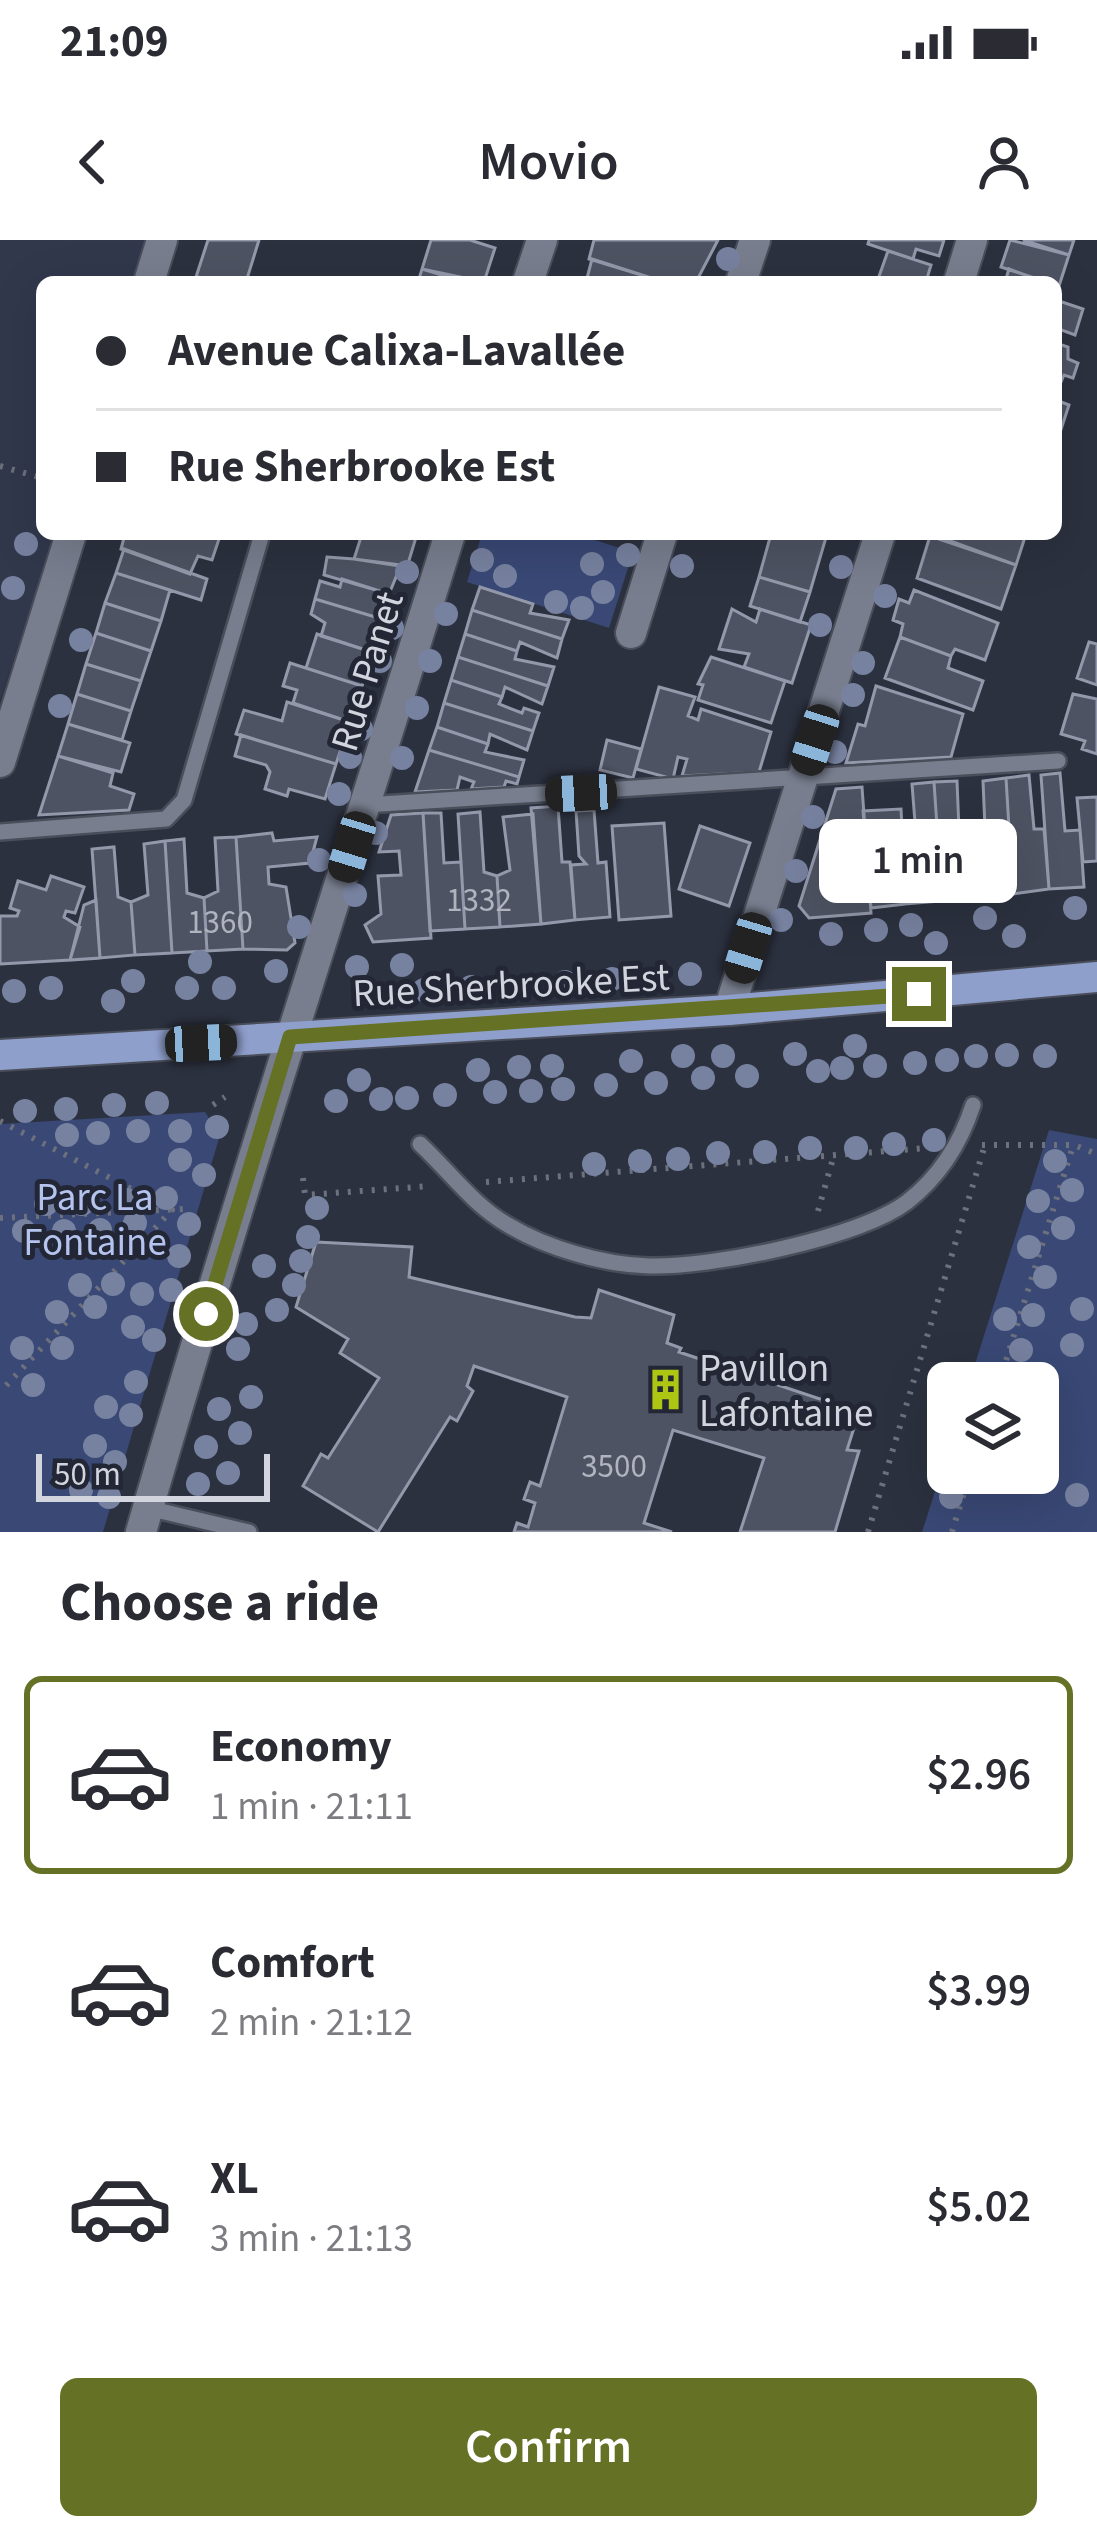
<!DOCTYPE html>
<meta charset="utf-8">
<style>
:root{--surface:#fff;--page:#f2f2f3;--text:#2b2b33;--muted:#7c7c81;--line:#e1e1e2;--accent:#657125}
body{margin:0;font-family:"Source Sans 3",sans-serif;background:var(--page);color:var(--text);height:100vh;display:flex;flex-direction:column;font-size:45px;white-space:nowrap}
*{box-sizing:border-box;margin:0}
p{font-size:39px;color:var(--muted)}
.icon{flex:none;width:66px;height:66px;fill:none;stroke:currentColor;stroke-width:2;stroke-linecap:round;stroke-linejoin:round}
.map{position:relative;height:1292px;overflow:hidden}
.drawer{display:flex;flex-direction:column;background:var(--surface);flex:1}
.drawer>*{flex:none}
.top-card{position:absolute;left:36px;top:36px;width:1026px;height:264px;border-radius:18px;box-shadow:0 12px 48px #0002;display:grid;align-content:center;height:264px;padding:0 60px;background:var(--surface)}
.tools{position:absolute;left:927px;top:1122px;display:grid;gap:24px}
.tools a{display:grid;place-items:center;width:132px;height:132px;border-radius:18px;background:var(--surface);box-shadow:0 12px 48px #0002;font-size:60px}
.scale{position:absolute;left:36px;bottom:30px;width:234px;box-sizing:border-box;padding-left:12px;border:6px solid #d2d5de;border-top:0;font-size:33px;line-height:42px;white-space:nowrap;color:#d2d5de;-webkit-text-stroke:9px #232735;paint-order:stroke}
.end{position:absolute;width:54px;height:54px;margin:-27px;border:15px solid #657125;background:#fff;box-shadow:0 0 0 6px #fff}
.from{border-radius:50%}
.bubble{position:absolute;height:84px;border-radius:18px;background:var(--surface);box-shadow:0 12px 48px #0002;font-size:39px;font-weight:600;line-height:84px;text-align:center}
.car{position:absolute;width:36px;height:72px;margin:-36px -18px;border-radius:15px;box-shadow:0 0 9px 3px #0007;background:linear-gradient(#222 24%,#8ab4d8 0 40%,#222 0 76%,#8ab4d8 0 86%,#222 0)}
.top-card b{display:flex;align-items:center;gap:42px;height:114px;font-size:45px}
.top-card b+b{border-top:3px solid var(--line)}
.top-card i{width:30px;height:30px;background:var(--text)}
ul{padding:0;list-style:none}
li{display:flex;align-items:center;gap:36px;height:198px;margin:0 24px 18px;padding:0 36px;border:6px solid transparent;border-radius:18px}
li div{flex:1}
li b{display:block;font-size:45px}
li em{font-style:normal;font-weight:600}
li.active{border-color:var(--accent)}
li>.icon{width:108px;height:108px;stroke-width:1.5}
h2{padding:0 60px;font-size:54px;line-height:144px}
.cta{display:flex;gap:24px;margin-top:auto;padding:24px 60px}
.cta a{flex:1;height:138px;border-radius:18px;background:var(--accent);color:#fff;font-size:48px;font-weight:600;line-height:138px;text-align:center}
.status{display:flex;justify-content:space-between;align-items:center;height:84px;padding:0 60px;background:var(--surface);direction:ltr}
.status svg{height:33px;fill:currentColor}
header{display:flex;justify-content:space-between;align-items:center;height:156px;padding:0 60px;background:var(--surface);font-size:54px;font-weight:600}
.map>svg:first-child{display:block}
.built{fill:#31384c}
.green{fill:#394875}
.building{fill:#4e5363;stroke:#9399aa;stroke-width:3}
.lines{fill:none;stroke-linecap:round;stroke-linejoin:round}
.service-casing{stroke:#4a4e5a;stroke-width:20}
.minor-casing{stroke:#4a4e5a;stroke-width:34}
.primary-casing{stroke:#4a4e5a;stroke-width:34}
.path{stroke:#6d717d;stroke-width:6;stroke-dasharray:3 9;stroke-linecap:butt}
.service{stroke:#787e8e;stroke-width:15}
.minor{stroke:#787e8e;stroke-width:30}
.primary{stroke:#8f9fcc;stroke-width:30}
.tree{fill:#7782a0}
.route{stroke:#657125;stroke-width:15}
.labels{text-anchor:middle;stroke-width:10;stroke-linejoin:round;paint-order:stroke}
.number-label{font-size:33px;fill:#b1b4bf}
.street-label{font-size:39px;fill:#d2d5de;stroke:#232735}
.park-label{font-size:39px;fill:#b5c4ef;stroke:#232735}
.poi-label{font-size:39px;fill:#d2d5de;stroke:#232735;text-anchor:start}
</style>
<div class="status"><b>21:09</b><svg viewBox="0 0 49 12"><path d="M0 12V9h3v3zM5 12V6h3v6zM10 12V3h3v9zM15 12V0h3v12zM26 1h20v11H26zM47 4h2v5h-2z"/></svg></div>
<header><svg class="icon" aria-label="back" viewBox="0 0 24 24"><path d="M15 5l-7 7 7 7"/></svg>Movio<svg class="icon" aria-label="person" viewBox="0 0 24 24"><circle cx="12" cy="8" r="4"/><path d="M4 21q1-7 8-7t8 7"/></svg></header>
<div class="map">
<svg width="1097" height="1292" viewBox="0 0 1097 1292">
<rect width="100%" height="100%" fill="#2c313f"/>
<path class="built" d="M0,0H153L139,42H42V294H55L0,461Z"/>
<path class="green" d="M482,294H575L633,312L609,388L467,342Z
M205,872L220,895L103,1292H0V884Z
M1049,890L1097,899V1292H922L948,1211V1233H1038V1143H969Z"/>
<path class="building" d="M208,0H259L246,42L196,37Z
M431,0H470L495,8L484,42L422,29Z
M594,0H718L696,42H664L589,19Z
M869,0H944L939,16L916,9L913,19L868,4Z
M1010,0L1069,15L1059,46L1001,27Z
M1023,0H1074L1069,15Z
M888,11L931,25L926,42H877Z
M592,19L664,42H586Z
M422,29L465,42H418Z
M1009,29L1045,42H1005Z
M1056,60L1083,69L1075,95L1056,88Z
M1056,103L1068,107V119L1078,123L1073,138L1064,135L1061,142L1056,140Z
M1056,160L1069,165L1057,202L1056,201Z
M125,294H214L220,296L212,320L198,316L190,334L121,309Z
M362,294H417L407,327L354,319Z
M771,294H827L810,352L759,337Z
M931,294H1026L1016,325Z
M930,296L1016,325L1001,369L917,338Z
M124,309L207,339L201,360L116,333Z
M327,317L354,319L401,325L389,354L324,335Z
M116,333L170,350L161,381L105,363Z
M759,337L810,352L800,382L750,366Z
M342,339L389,354L382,379L315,359L320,341L340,347Z
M480,347L533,364L530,373L569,380L562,399L472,370Z
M914,350L998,383L985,420L955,409L951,416L900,397L903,384L893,380L899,359L909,363Z
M315,359L382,379L372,412L321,396L325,383L311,374Z
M105,363L161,381L151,411L96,393Z
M732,369L756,382L760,369L811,385L792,443L744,427L749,414L719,409Z
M472,370L562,399L557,418L520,402L517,411L465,394Z
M96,393L151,411L141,441L86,424Z
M317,394L372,412L362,446L306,428Z
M465,394L517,411L515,419L554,427L548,446L458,417Z
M900,397L951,416L948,428L983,441L973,470L885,438Z
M1089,402L1097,404V445L1077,438Z
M458,417L548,446L542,464L505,447L502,457L451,440Z
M711,417L785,441L771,483L698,460L703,445L698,444Z
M290,423L362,446L350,482L293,463L297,450L283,446Z
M86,424L141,441L131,471L77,454Z
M451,440L502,457L499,464L522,473L524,468L539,473L533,491L444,463Z
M876,446L963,474L951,517L846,523L858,484L865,486Z
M659,447L695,457L688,476L698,480L701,469L771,492L759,532L682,536L687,519L678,517L673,539L636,529Z
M77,454L131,471L122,500L68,484Z
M1073,454L1097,459V514L1082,509L1085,501L1061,494Z
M287,462L350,482L336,524L236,494L244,470L282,481Z
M444,463L533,491L527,510L490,494L488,504L437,487Z
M68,484L130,503L121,532L58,516Z
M437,487L488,504L485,512L524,520L519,537L429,510Z
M241,495L336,524L325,559L289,549L287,556L265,549L270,532L266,525L235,516Z
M607,500L641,509L633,538L600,530Z
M429,510L519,537L517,544L506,541L504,547L471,549L474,542L460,537L457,550L415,552Z
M58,516L113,533L110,546L134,554L129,570L39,575Z
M1060,533L1065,591L1080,590L1084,647L1049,649L1041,535Z
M1029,535L1034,589H1044L1049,649L1013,654L1006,538Z
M1006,538L1013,654L976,657L972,600L985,588L983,541Z
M957,541L959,590L972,600L976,657L942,661L934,542Z
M934,542L942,661L906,664L902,607L916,595L912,544Z
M862,547L871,673L809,678L799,666L836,549Z
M1097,557V621L1083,622L1077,558Z
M558,566L562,622H570L575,680L541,684L531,568Z
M901,569L906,664L871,668L863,571Z
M594,570L598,623L606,622L610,677L575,680L571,625L586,624L579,616L576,571Z
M480,572L484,632L497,636L500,687L465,689L458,574Z
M423,573H441L444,623L461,622L465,689L430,691Z
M423,573L431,698L373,702L365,685L381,674L378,636L401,635L399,611L379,612L391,575Z
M533,574L541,684L500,687L497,636L510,630L503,577Z
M664,583L671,676L619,680L612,586Z
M700,586L750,603L729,666L679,649Z
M272,593L274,601L317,597L310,623L268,627L269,644L286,647L295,703L287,710L243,709L236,597Z
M236,597L243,709L207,711L204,658L218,651L215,598Z
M184,599L187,653L204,658L207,711L172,713L165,601Z
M165,601L172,713L135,715L131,662L148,655L144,604Z
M114,607L118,657L131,662L135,715L100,718L92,609Z
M51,636L84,647L75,673L66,671L64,677L80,687L70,720L0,724V676H17L19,671L10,668L18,641L46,650Z
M96,660L100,718L70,720L84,665Z
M316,1002L412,1007L409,1037L575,1077L591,1078L599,1050L674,1075L667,1103L681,1108L679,1112L859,1172L847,1210L859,1211L835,1292H740L764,1218L673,1190L644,1283L672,1292H514L517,1283L528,1287L535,1263L524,1259L530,1242L540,1246L567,1157L474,1126L467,1146L473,1151L457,1181L450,1177L378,1292L303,1246L321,1214L328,1218L379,1138L340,1113L348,1099L296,1067Z"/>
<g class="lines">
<defs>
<path id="service" d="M365,565L1058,521
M0,592L166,579L184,560L262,294
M420,904C449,931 473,965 508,985C546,1008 604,1025 649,1026C710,1028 859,998 907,962C939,937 961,902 973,865
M148,1268L249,1292"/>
<path id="minor" d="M149,42L162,0
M528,42L542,0
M741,42L755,0
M959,42L972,0
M631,393L662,294
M0,522L71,294
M729,770L880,294
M141,1292C238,957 346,627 450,294"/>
<path id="primary" d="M0,815L729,770L1097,737"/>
</defs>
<use href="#service" class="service-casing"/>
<use href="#minor" class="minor-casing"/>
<use href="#primary" class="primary-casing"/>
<path class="path" d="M0,226L42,238
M213,865L225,857
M0,881L172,970L0,1152
M982,905H1074L1097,914
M303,938L305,955L431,946
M486,942L927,908
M818,971L834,915
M0,978L183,969
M999,1143L1073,906
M868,1292L985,905
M952,1292L970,1233"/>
<use href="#service" class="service"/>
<use href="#minor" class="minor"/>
<use href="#primary" class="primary"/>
</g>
<g class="tree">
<circle cx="728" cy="19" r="12"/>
<circle cx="26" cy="304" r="12"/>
<circle cx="628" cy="315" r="12"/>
<circle cx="482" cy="320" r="12"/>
<circle cx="592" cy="324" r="12"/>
<circle cx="682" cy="326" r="12"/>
<circle cx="841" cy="327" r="12"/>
<circle cx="407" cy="332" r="12"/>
<circle cx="505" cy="336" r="12"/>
<circle cx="13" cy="348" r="12"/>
<circle cx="603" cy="352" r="12"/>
<circle cx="885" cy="356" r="12"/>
<circle cx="556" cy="362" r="12"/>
<circle cx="582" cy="368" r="12"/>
<circle cx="446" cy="374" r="12"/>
<circle cx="820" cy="385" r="12"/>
<circle cx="392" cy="388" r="12"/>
<circle cx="81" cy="400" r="12"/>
<circle cx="380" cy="421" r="12"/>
<circle cx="430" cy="421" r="12"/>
<circle cx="863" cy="423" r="12"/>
<circle cx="853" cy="455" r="12"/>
<circle cx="60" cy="466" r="12"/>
<circle cx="417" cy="468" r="12"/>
<circle cx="361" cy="489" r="12"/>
<circle cx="835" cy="512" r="12"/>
<circle cx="350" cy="517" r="12"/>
<circle cx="402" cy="518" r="12"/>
<circle cx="339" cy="554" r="12"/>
<circle cx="813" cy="577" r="12"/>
<circle cx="376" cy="593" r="12"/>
<circle cx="319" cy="620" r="12"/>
<circle cx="796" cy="631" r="12"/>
<circle cx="355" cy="655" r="12"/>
<circle cx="1075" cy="668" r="12"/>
<circle cx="985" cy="678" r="12"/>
<circle cx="781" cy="680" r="12"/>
<circle cx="911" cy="685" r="12"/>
<circle cx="299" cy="687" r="12"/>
<circle cx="876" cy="690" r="12"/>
<circle cx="831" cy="694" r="12"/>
<circle cx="1014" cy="696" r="12"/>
<circle cx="936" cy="703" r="12"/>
<circle cx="200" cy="722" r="12"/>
<circle cx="402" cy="725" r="12"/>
<circle cx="357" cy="727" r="12"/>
<circle cx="276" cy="731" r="12"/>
<circle cx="690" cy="734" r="12"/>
<circle cx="612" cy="739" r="12"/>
<circle cx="133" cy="741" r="12"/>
<circle cx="565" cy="742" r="12"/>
<circle cx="471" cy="747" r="12"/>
<circle cx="51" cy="748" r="12"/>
<circle cx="187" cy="748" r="12"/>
<circle cx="224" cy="748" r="12"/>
<circle cx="424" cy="750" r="12"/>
<circle cx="14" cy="751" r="12"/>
<circle cx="113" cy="761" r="12"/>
<circle cx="855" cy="806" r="12"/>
<circle cx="795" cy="814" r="12"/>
<circle cx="1007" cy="815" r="12"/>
<circle cx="683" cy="816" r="12"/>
<circle cx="723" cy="816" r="12"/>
<circle cx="976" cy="816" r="12"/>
<circle cx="1045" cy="816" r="12"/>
<circle cx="947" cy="820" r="12"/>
<circle cx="631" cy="821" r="12"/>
<circle cx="915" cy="823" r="12"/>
<circle cx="552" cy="826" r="12"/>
<circle cx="875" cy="826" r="12"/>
<circle cx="519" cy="827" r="12"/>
<circle cx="842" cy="828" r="12"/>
<circle cx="478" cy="830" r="12"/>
<circle cx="818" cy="831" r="12"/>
<circle cx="747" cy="836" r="12"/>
<circle cx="703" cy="838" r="12"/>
<circle cx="359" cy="840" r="12"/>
<circle cx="656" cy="843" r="12"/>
<circle cx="606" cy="845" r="12"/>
<circle cx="563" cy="849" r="12"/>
<circle cx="531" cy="851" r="12"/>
<circle cx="495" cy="852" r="12"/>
<circle cx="445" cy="855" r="12"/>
<circle cx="407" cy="858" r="12"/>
<circle cx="381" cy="859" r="12"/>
<circle cx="336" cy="861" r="12"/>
<circle cx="157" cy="863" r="12"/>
<circle cx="114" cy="865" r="12"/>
<circle cx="66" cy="869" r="12"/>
<circle cx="25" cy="871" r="12"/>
<circle cx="217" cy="887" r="12"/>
<circle cx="138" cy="891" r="12"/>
<circle cx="180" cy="891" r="12"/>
<circle cx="98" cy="893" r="12"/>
<circle cx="67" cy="895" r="12"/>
<circle cx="934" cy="900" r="12"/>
<circle cx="894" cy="904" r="12"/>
<circle cx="810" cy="908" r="12"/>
<circle cx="856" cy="908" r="12"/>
<circle cx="765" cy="912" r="12"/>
<circle cx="718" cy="913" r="12"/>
<circle cx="678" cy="919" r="12"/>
<circle cx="180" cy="920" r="12"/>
<circle cx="640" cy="921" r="12"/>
<circle cx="1055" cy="921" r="12"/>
<circle cx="594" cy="924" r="12"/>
<circle cx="204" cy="935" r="12"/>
<circle cx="1072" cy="950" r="12"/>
<circle cx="166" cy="958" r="12"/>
<circle cx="127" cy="960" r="12"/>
<circle cx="1038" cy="961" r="12"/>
<circle cx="46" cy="964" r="12"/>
<circle cx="82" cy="964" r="12"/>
<circle cx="317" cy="968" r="12"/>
<circle cx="135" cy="983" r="12"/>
<circle cx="189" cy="984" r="12"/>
<circle cx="1063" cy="988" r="12"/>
<circle cx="100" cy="990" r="12"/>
<circle cx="24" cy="991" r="12"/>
<circle cx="64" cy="991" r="12"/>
<circle cx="308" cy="997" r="12"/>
<circle cx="1029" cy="1007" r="12"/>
<circle cx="179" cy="1016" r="12"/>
<circle cx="301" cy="1021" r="12"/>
<circle cx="264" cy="1026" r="12"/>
<circle cx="1045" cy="1037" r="12"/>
<circle cx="113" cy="1044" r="12"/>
<circle cx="80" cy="1045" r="12"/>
<circle cx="294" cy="1045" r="12"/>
<circle cx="171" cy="1050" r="12"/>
<circle cx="142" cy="1054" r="12"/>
<circle cx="95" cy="1067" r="12"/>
<circle cx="1082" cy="1069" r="12"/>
<circle cx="277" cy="1070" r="12"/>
<circle cx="57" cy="1072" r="12"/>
<circle cx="1033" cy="1075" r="12"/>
<circle cx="1005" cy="1079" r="12"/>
<circle cx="246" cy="1084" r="12"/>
<circle cx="133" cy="1087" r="12"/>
<circle cx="154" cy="1100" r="12"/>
<circle cx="1072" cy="1105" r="12"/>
<circle cx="22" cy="1108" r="12"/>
<circle cx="62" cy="1108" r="12"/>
<circle cx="238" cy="1109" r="12"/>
<circle cx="1021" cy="1110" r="12"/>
<circle cx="136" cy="1142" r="12"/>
<circle cx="33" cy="1145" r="12"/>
<circle cx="251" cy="1157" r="12"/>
<circle cx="106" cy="1167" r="12"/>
<circle cx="219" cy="1169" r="12"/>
<circle cx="131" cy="1175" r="12"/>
<circle cx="240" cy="1193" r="12"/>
<circle cx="95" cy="1206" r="12"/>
<circle cx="206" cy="1207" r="12"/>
<circle cx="115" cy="1222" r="12"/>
<circle cx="228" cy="1233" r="12"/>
<circle cx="198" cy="1244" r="12"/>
<circle cx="81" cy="1250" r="12"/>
<circle cx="1077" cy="1255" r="12"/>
<circle cx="109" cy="1257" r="12"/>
<circle cx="951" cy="1257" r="12"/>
</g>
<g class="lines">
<path class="route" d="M206,1074L290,797L919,754"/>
</g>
<defs>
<symbol id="building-bare" viewBox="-9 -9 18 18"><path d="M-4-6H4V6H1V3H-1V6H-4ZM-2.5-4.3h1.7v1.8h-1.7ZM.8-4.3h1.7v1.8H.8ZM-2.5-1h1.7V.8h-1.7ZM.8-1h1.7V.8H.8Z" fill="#acc613" stroke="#232735" stroke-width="2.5" paint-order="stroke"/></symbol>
</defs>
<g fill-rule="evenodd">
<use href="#building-bare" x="636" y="1120" width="59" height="59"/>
</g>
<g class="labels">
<g class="number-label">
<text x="479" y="671">1332</text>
<text x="220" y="693">1360</text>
<text x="614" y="1237">3500</text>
</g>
<g class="street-label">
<text transform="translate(366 431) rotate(-73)" y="14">Rue Panet</text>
<text transform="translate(511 744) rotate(-3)" y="14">Rue Sherbrooke Est</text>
</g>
<g class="park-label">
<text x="95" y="970">Parc La<tspan x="95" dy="45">Fontaine</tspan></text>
</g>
<g class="poi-label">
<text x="699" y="1141">Pavillon<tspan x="699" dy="45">Lafontaine</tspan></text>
</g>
</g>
</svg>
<div class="tools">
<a><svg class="icon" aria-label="layers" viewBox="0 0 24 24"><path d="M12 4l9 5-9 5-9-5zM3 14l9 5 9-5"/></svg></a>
</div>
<div class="scale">50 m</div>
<i class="end from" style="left:206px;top:1074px"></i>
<i class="end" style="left:919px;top:754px"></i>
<div class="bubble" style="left:819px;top:579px;width:198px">1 min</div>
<i class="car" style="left:815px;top:500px;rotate:198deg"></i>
<i class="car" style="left:581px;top:553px;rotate:267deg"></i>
<i class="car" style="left:352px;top:607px;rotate:197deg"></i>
<i class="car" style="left:748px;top:708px;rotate:197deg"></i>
<i class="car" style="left:201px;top:803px;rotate:87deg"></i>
<div class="top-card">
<b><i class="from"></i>Avenue Calixa-Lavallée</b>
<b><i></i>Rue Sherbrooke Est</b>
</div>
</div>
<section class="drawer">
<h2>Choose a ride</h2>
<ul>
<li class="active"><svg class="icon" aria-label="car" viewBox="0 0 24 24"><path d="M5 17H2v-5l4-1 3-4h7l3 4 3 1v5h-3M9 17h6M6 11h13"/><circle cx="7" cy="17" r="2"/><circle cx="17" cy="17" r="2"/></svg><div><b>Economy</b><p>1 min · 21:11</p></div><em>$2.96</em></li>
<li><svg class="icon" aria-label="car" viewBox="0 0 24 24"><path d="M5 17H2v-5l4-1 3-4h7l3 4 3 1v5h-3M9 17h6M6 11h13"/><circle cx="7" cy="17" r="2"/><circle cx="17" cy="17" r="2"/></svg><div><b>Comfort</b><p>2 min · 21:12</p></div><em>$3.99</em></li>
<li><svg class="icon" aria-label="car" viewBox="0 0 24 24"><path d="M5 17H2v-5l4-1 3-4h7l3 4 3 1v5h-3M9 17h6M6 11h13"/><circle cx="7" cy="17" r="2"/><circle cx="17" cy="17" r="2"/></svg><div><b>XL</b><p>3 min · 21:13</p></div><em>$5.02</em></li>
</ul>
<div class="cta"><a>Confirm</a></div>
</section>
